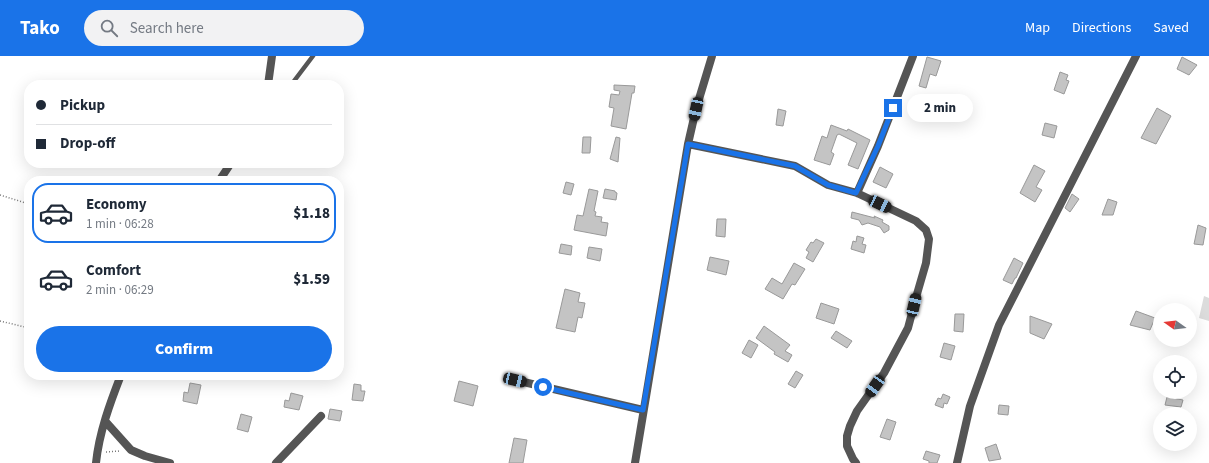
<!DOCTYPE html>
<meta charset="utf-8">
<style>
:root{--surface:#fff;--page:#f2f2f3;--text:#1f2937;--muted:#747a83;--line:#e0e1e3;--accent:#1a73e8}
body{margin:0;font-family:"Source Sans 3",sans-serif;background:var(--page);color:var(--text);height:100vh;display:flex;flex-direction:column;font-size:15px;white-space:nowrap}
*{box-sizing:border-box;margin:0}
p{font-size:13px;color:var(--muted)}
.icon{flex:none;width:22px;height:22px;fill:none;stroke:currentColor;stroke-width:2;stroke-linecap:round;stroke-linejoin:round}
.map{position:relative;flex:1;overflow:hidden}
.details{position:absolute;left:24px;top:120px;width:320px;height:204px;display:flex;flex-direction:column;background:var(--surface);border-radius:16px;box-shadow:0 4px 16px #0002}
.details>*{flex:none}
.banner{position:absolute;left:24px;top:24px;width:320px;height:88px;border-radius:16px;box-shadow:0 4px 16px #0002;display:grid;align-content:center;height:88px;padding:0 12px;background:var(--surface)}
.needle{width:26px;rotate:284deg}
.buttons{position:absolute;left:1153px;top:247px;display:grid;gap:8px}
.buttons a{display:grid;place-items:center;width:44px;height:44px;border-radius:50%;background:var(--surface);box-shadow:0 4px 16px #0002;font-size:20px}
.end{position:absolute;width:18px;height:18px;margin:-9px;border:5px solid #1a73e8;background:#fff;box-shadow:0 0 0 2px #fff}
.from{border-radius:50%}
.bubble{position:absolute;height:28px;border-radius:14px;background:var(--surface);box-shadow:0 4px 16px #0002;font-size:13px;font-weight:800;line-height:28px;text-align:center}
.car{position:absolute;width:12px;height:24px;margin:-12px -6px;border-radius:5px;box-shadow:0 0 3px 1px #0007;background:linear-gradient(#222 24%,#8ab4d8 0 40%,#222 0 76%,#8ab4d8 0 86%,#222 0)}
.banner b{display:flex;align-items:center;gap:14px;height:38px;font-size:15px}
.banner b+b{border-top:1px solid var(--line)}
.banner i{width:10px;height:10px;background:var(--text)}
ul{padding:7px 0 0;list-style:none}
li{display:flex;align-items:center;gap:12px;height:60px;margin:0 8px 6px;padding:0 4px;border:2px solid transparent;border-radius:16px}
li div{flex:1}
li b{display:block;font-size:15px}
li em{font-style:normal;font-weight:800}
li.selected{border-color:var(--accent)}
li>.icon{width:36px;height:36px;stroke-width:1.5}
.action{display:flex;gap:8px;margin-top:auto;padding:8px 12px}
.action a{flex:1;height:46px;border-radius:24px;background:var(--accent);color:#fff;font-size:16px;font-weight:800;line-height:46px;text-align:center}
header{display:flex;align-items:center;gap:24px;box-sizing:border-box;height:56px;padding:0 20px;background:var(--accent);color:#fff}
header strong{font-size:19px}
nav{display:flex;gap:22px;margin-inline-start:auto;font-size:14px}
.search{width:280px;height:36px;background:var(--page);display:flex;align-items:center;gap:10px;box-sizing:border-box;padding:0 14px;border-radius:22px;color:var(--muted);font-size:15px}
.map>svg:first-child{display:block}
.green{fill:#dcdcdc}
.building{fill:#c4c4c4;stroke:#999}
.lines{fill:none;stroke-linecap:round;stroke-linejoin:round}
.path{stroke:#777;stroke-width:1.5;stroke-dasharray:1 2;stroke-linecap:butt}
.service{stroke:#555;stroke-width:4.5}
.minor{stroke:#555;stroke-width:8}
.route{stroke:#1a73e8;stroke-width:5}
</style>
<header>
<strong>Tako</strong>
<div class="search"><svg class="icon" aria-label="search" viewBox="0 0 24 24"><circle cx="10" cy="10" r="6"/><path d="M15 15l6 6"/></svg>Search here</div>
<nav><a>Map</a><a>Directions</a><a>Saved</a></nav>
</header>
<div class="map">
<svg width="1209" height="407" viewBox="0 0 1209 407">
<rect width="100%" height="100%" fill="#fff"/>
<path class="green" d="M1204,240L1209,242V265L1199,262Z"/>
<path class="building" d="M927,1L941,5L936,20L930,18L926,32L919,30Z
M1182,1L1197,9L1189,19L1177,13Z
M1060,16L1068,19L1066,24L1069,25L1064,38L1054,34Z
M614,29L635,30L634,37H632L626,73L611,70L614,52L609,51L611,38L619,39L620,35L614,34Z
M917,47L932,48L931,56L917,55Z
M1157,52L1171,60L1156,88L1141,82Z
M778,53L786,55L783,70L776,69Z
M1045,67L1057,70L1054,82L1042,79Z
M831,69L847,75L848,73L870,84L858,113L848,109L857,87L839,78L837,79L831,96L834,98L830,109L814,104L822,80L827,82Z
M583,81H591L590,97H582Z
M616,81L620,82L618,106L610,103Z
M1034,109L1045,115L1036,131L1042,134L1035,146L1020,137Z
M880,111L893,118L886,132L873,126Z
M566,126L574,128L571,139L563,137Z
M589,133L598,135L594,155L596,156L595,160L602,161L601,166L608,167L606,180L574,174L577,159L583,160Z
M605,133L615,135V136L617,137L616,144L603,142Z
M1072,138L1079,143L1070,156L1065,152Z
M1108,143L1117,146L1113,159H1102Z
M852,156L875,162L874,160L883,164L882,166L889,170V174L884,177L880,171L868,167L862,169L859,164L851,162Z
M717,163H726L725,181L716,180Z
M1198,169L1206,172L1203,189L1194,188Z
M857,180L864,182L862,188L866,189L864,197L851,193L853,185L856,186Z
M816,183L824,187L813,206L806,202L809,196L806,194L811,186L813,187Z
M561,188L572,190L571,199L559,197Z
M589,191L602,193L600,205L587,202Z
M710,201L729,205L726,219L707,214Z
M1014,202L1023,207L1016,222H1015L1012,228L1003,224Z
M794,207L805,213L795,229L792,228L783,243L765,233L772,222L782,228Z
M565,233L580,237L578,246L585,247L582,262L578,261L575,276L556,272Z
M821,247L839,253L834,268L816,262Z
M1136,255L1155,262L1150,274L1130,269Z
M955,258H964L963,276L954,275Z
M1030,260L1052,268L1044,283L1030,277Z
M764,270L790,289L785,295L792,299L788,306L774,298L775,296L756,282Z
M836,275L852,285L847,292L831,282Z
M749,284L758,289L751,302L742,297Z
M944,287L955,290L951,304L940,301Z
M796,315L803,319L795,332L788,328Z
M459,325L478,330L473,350L454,345Z
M190,327L201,329L197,348L183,345L184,336L188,337Z
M354,328L361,329V335H365L363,345L352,344Z
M291,337L303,340L299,354L284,351L285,344L289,345Z
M943,338L950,341L947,348L944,347L943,352L935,349L938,342L941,343Z
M1167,341L1183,344L1181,351L1165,349Z
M999,349L1009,350L1008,359L998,358Z
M330,353L342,355L340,365L328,363Z
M241,358L252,361L248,376L237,373Z
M887,363L896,366L890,384L880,381Z
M514,382L527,384L523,407H509Z
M996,388L1001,403L989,405L985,392Z
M926,395L940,399L937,407H929V405L923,403Z"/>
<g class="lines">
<path class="path" d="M0,139L29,148
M0,265L29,272
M106,396L120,395"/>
<path class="service" d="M291,29L313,0"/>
<path class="minor" d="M268,29L272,0
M688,88L795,110L828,129L857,137L916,165L926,174L929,183L926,207L917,238L908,272L884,317L857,355L850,370L847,380V390L853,403L856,407
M219,125L231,107
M857,137L878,90L913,0
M515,324L643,354
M105,365L131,394L145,400L170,407
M96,407C99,377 110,347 121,319
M276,407L321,360
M635,407L688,88L696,53L712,0
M957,407L970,350L999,269L1136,0"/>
</g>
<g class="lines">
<path class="route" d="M543,331L643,354L688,88L795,110L828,129L856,137L878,90L893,52"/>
</g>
</svg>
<div class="buttons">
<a><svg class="needle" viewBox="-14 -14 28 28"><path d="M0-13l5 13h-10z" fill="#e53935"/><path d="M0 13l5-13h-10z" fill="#747a83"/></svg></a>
<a><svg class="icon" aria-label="locate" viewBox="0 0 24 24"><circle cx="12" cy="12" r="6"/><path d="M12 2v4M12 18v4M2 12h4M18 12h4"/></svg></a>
<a><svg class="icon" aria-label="layers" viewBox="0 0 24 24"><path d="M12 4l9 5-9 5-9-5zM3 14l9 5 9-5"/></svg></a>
</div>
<i class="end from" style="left:543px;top:331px"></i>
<i class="end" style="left:893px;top:52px"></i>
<div class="bubble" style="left:907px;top:38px;width:66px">2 min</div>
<i class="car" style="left:696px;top:53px;rotate:192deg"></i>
<i class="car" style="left:880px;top:148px;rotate:115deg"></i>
<i class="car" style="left:914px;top:249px;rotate:13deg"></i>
<i class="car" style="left:515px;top:324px;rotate:103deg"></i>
<i class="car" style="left:875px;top:330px;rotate:215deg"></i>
<div class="banner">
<b><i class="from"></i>Pickup</b>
<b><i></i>Drop-off</b>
</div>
<section class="details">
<ul>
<li class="selected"><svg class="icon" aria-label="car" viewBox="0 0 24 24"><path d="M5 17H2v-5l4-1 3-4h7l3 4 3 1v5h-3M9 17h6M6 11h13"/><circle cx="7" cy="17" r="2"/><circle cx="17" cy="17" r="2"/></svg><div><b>Economy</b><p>1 min · 06:28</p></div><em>$1.18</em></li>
<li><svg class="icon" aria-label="car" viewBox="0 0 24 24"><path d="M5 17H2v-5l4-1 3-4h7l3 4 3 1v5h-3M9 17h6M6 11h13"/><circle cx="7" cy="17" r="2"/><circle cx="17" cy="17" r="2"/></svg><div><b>Comfort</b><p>2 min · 06:29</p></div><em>$1.59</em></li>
</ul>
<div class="action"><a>Confirm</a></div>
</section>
</div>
